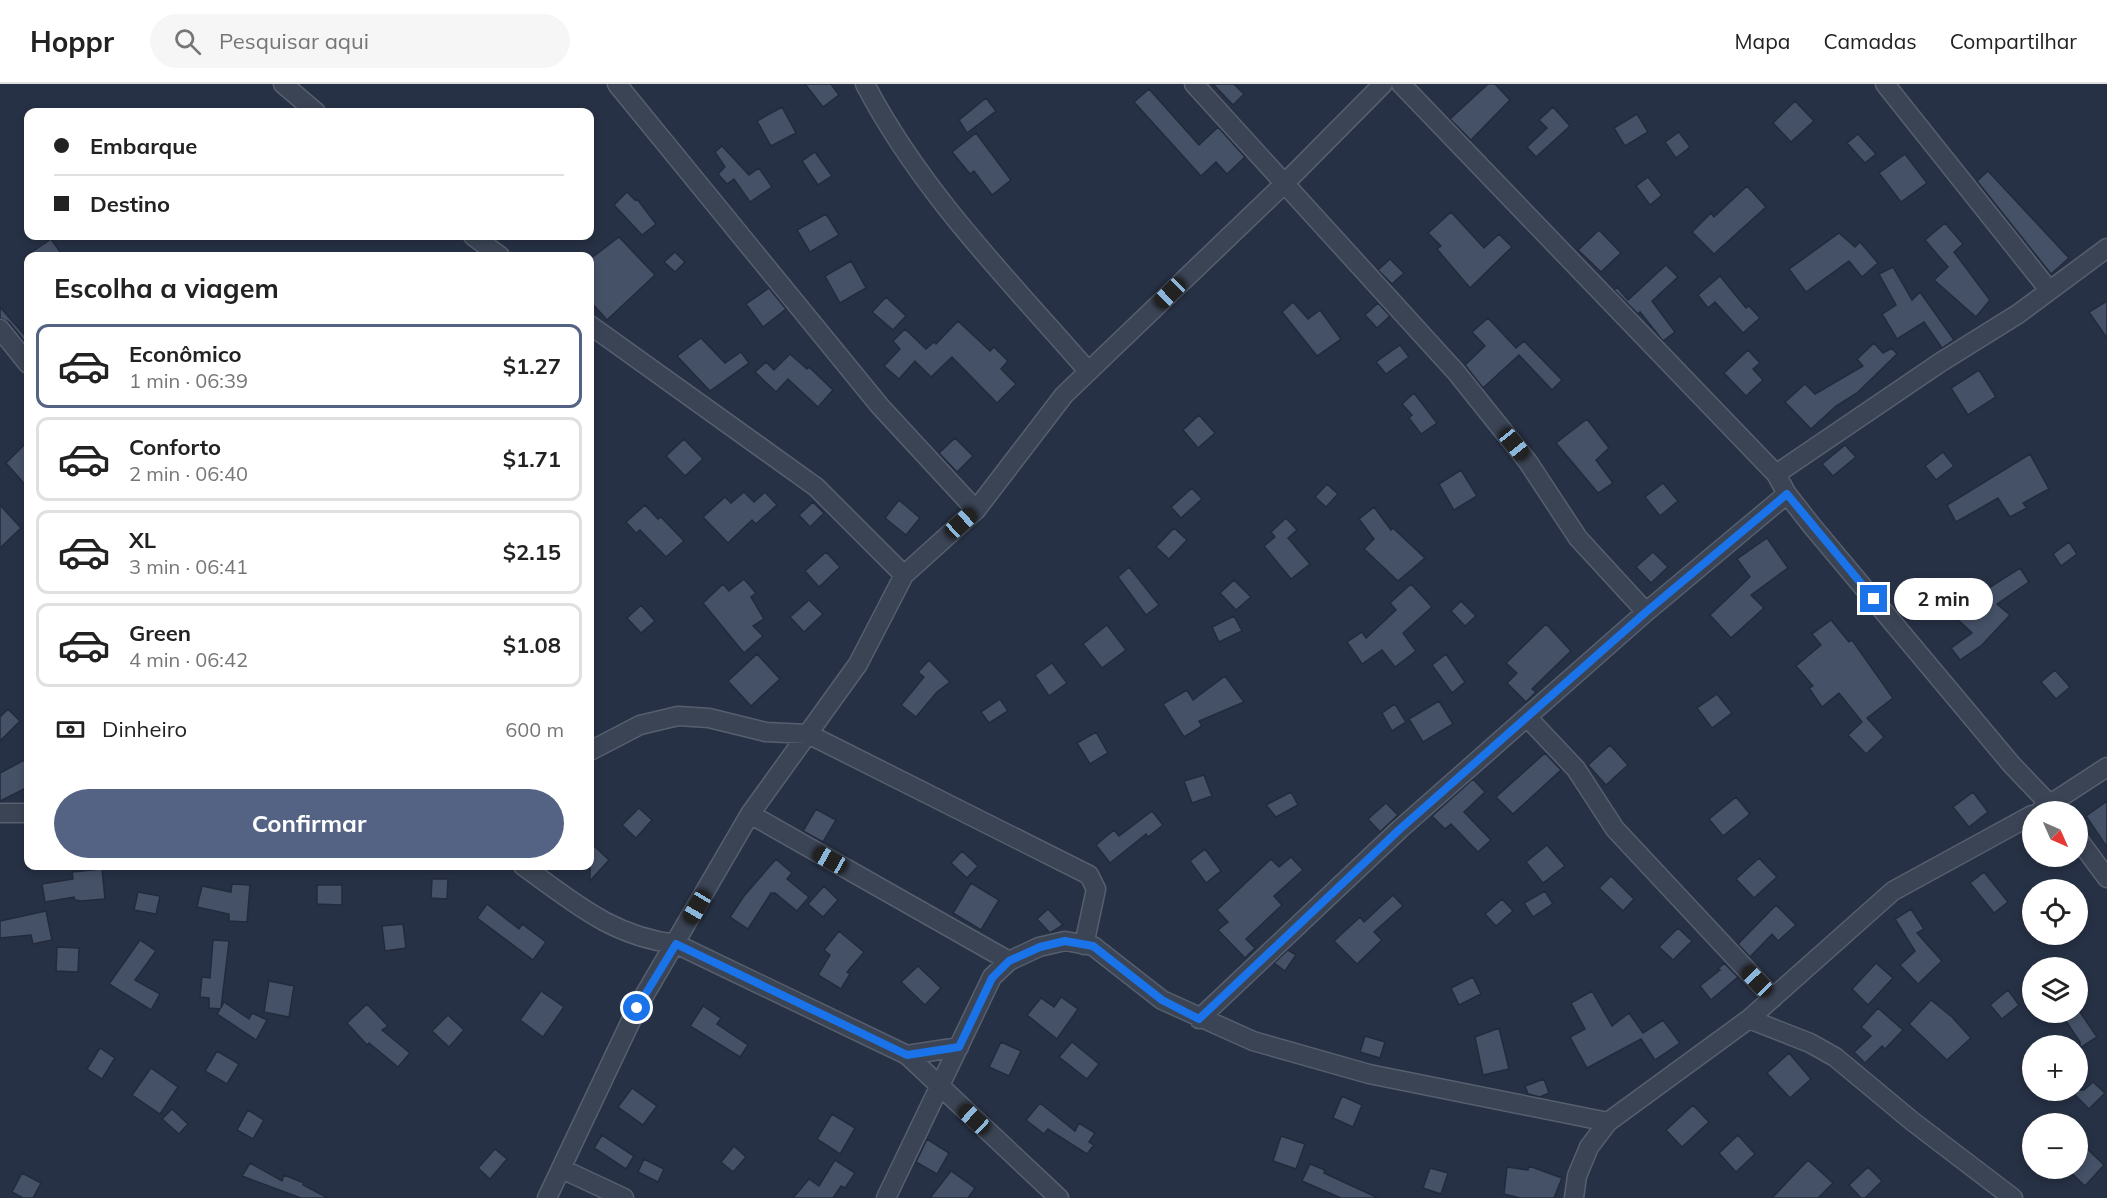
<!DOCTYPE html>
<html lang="pt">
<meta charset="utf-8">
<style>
:root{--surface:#fff;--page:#f6f6f6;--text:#222;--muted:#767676;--line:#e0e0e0;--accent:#546384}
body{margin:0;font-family:Mulish,sans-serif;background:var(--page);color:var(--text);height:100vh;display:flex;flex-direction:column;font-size:22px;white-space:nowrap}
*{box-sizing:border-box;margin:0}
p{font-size:20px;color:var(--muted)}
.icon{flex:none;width:33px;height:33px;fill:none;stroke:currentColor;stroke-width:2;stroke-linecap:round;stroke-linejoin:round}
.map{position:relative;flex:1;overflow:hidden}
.sheet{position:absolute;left:24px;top:168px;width:570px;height:618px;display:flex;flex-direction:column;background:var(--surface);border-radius:12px;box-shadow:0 3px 9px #0003}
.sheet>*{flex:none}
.hud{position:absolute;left:24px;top:24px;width:570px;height:132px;border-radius:12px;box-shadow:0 3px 9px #0003;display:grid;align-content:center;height:132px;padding:0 30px;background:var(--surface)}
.needle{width:39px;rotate:135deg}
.fabs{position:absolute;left:2022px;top:717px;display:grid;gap:12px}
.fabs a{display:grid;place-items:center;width:66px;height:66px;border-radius:50%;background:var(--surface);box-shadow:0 3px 9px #0003;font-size:30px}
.end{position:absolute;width:27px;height:27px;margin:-14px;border:8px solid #1a73e8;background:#fff;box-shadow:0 0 0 3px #fff}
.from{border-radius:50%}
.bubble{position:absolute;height:42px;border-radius:21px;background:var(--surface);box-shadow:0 3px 9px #0003;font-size:20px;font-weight:700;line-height:42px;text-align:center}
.car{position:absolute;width:18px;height:36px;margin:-18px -9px;border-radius:8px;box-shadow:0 0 4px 2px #0007;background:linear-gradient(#222 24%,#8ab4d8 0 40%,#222 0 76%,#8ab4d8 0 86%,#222 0)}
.hud b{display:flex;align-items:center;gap:21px;height:57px;font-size:22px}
.hud b+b{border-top:2px solid var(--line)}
.hud i{width:15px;height:15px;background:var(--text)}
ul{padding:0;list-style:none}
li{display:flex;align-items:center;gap:18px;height:84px;margin:0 12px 9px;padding:0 18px;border:3px solid var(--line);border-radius:12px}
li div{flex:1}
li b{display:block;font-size:22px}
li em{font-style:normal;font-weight:700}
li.current{border-color:var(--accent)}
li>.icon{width:54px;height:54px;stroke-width:1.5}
h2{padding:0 30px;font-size:27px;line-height:72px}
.pay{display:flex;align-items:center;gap:15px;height:66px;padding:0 30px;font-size:22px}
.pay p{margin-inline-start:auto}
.button{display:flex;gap:12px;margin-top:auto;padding:12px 30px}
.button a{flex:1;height:69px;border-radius:36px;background:var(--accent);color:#fff;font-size:24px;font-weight:700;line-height:69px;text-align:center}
header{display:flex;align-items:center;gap:36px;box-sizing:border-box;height:84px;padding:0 30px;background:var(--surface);border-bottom:2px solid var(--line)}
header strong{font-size:28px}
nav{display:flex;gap:33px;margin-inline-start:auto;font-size:21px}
.search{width:420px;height:54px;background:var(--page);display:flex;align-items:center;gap:15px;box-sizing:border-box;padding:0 21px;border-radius:33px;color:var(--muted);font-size:22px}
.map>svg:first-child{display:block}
.building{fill:#455167;stroke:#222b3c;stroke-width:1.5}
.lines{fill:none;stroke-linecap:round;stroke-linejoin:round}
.minor-casing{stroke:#575f6f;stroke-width:21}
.minor{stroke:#3b4454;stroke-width:18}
.route{stroke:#1a73e8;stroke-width:8}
</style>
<header>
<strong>Hoppr</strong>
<div class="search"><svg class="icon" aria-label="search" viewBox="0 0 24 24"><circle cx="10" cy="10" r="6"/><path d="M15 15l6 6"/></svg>Pesquisar aqui</div>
<nav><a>Mapa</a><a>Camadas</a><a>Compartilhar</a></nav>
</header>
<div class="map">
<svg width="2107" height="1114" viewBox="0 0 2107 1114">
<rect width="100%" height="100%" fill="#273145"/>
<path class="building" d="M805,0H831L839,11L823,23Z
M1213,0H1234L1244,10L1233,21Z
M1488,0H1495L1510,16L1471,56L1450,35Z
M1149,5L1199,61L1218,43L1245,73L1227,90L1216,78L1201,92L1134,18Z
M986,14L996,27L967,49L959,36Z
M1795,17L1814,37L1791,58L1773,39Z
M782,23L796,49L771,62L757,37Z
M1553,23L1570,42L1536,73L1527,63L1547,44L1539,36Z
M1637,30L1648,48L1625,62L1614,44Z
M1679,48L1690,63L1676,74L1665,58Z
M976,49L1011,96L992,111L974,87L970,90L952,68Z
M1858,50L1876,70L1865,79L1847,59Z
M722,62L749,91L759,84L772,103L750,118L734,95L727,100L718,90L725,83L715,68Z
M815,68L832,92L818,101L802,77Z
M1905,70L1927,99L1901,118L1879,89Z
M1988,87L2069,174L2051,190L1977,97Z
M1648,93L1662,111L1650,121L1636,102Z
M1747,102L1766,123L1714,170L1692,148L1711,129L1714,133Z
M627,108L635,116L637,115L656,140L642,151L614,121Z
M1451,128L1484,164L1499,150L1512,163L1470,204L1437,165L1441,162L1428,149Z
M826,130L839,151L810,168L797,146Z
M1945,139L1963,160L1954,168L1990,216L1976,233L1934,196L1948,183L1925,156Z
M1599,146L1621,169L1601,188L1578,166Z
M1839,149L1855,163L1860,158L1878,179L1862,193L1849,177L1806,208L1789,185Z
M619,153L655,191L607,236L590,217V175Z
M51,155L63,172H26Z
M675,168L685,178L675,188L664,178Z
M1390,175L1404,189L1392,200L1378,186Z
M851,177L866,204L840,219L825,192Z
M1666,181L1678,193L1652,217L1675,248L1663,257L1640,228L1638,230L1614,206L1617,203L1628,216Z
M1893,183L1912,216L1920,208L1954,256L1942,264L1924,238L1897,255L1882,230L1896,221L1879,190Z
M1720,192L1746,224L1749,222L1760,234L1743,249L1715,218L1708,224L1698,211Z
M769,204L786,225L763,243L746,220Z
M886,213L906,232L893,246L872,228Z
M2107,217V254L2089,228Z
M1293,218L1308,235L1320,226L1341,255L1317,272L1282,228Z
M1378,219L1390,232L1377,244L1365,231Z
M0,223L28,255L25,258L9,238L0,234Z
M1488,234L1516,264L1524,257L1562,296L1552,306L1519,271L1483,304L1465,281L1485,262L1472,248Z
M958,237L990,267L994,263L1008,277L1001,285L1016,300L997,319L952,273L931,293L915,277L899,295L884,282L900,265L893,257L905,245L926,265L934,258L936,260Z
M701,254L725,279L741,268L749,279L710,307L677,272Z
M1874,259L1883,269L1892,264L1897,270L1857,309L1836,322L1811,345L1785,318L1805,300L1815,310L1863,282L1857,275Z
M1400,261L1409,273L1386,290L1376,278Z
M1748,266L1760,279L1753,285L1763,296L1746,312L1724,289Z
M790,270L807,285L809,283L833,306L818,323L788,295L776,308L755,288L766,278L774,286Z
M1979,286L1996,313L1968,331L1951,304Z
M1414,309L1437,339L1421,350L1409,334L1412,331L1402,320Z
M1199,331L1215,349L1198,364L1183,346Z
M1587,335L1609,364L1596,376L1613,399L1598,409L1556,359Z
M955,354L973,372L957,388L939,369Z
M684,355L703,375L685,392L666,372Z
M28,357V404L6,379Z
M1845,361L1856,373L1833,392L1822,380Z
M1943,368L1954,382L1936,396L1925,382Z
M2030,370L2049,405L2023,419L2027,424L2010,433L1998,414L1956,438L1947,421Z
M1461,386L1477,412L1454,426L1439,400Z
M1663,399L1678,417L1660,432L1645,413Z
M1327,400L1338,410L1326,423L1315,413Z
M1192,404L1202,415L1181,434L1171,423Z
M744,408L754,418L765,408L777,421L756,440L752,436L728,459L703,433L725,413L731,419Z
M899,416L920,434L906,451L885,434Z
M813,418L824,429L810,443L799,431Z
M0,421L21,444L0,464Z
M645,421L658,435L661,433L684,457L666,473L640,446L636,449L626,438Z
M1374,423L1391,446L1393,444L1425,474L1398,497L1364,465L1374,455L1359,435Z
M1286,434L1297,446L1288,454L1310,480L1291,495L1264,462L1275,453L1271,448Z
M1174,444L1187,456L1169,475L1156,463Z
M1767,454L1788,484L1751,511L1764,524L1731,554L1710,531L1750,493L1737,475Z
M2069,458L2077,470L2061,482L2053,470Z
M826,468L840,483L819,503L805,487Z
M1653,468L1668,483L1651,499L1636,483Z
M1129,483L1159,521L1146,531L1118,493Z
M2020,484L2029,498L1997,520L2010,531L1982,561L1960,576L1951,564L1972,549L1953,531L1979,503L1984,507Z
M1932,494L1945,509L1922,530L1909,515Z
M744,495L756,509L751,513L764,535L753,542L763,552L744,569L703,519L723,500L729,507Z
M1234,496L1251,513L1236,526L1220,509Z
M1411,500L1432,523L1403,549L1416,567L1395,583L1382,566L1362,580L1347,558L1362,548L1366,554L1396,526L1390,519Z
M809,516L823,530L804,548L790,533Z
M1461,517L1476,532L1465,542L1451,527Z
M641,521L655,537L641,549L627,534Z
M1234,532L1242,547L1219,558L1212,543Z
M1831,536L1849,558L1852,556L1893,614L1867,634L1884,653L1866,670L1848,651L1862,638L1839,609L1822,623L1809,604L1813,602L1796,582L1821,561L1812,550Z
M1546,540L1571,567L1532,605L1536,608L1526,618L1507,599L1517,589L1506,579Z
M1107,541L1126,566L1102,584L1083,560Z
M757,570L780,595L751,622L728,597Z
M1446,570L1465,598L1452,609L1432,581Z
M929,576L950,598L937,608L916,633L901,621L924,593L918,588Z
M1052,579L1067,599L1049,612L1035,591Z
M2055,586L2070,603L2056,615L2041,598Z
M1225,592L1244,618L1199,637L1202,642L1184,653L1163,620L1187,606L1193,616Z
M1717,610L1732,629L1712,644L1697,624Z
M1000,615L1008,627L989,639L981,628Z
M1439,617L1453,640L1423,658L1409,635Z
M1395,620L1406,638L1392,647L1382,629Z
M8,625L20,637L0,657V633Z
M1096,648L1108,669L1090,680L1077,659Z
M1610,661L1628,681L1606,701L1588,681Z
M1545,669L1561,686L1513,730L1496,713Z
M28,674V703L0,717V689Z
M1204,691L1212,712L1192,719L1184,697Z
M1473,695L1485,708L1464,728L1491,756L1478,768L1451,740L1445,745L1432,732Z
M1291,708L1298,721L1276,733L1266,721Z
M1973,708L1988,728L1969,743L1953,723Z
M1736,713L1750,730L1723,752L1709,735Z
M2107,717V763L2086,732Z
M1386,719L1398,731L1380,748L1368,735Z
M639,724L652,736L636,754L622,741Z
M816,725L836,736L823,758L803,747Z
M1152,727L1163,741L1148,753L1146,750L1110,779L1096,761L1114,746L1119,752Z
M590,758L609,776L590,797Z
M1547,761L1565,782L1543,799L1526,778Z
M1205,765L1221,787L1206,799L1190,777Z
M962,767L978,782L967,794L951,779Z
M1291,773L1303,786L1274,812L1282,821L1246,855L1255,864L1245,874L1218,846L1228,838L1217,826L1271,775L1279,783Z
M1759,774L1777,793L1754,814L1736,795Z
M776,775L792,789L787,795L809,813L797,827L775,809H771L748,845L730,833L744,812Z
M102,785L105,815L81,817L75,816L74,813L45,818L42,800L73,795L72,788Z
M1984,788L2008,818L1994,829L1970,799Z
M1611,792L1634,815L1623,827L1599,804Z
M432,795H448L447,815L431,814Z
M971,799L999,816L981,846L953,829Z
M232,800L250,801L247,838L229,837V830L197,823L202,802L231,808Z
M317,801H342V821L317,820Z
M824,802L838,816L823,833L808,820Z
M1545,807L1553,820L1533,833L1524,819Z
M138,808L160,812L156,830L134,826Z
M1393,811L1403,822L1374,848L1382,856L1357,880L1334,857L1360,833L1364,838Z
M1502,815L1513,827L1496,842L1485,830Z
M487,820L519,845L522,840L546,858L533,876L477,834Z
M1776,821L1796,841L1778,857L1772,850L1750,873L1738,860Z
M1048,825L1063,841L1050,849L1037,835Z
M1911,825L1924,845L1917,849L1942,877L1918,900L1900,881L1915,867L1895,835Z
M46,827L52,856L33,860L31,851L0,854V837Z
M403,840L406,864L385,867L382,842Z
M1678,844L1692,857L1673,876L1659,863Z
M839,847L864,868L847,888L850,890L841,905L818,891L830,871L824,866Z
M140,856L156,867L135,896L160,910L151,926L109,900Z
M213,856L229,857L221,924L224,918L249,935L252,929L267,936L256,956L217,930L220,925L209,924V914L200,913L202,893L210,894Z
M57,863L79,864L78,888L56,887Z
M1288,866L1296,871L1285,887L1274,879Z
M1724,879L1738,893L1711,916L1700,902L1720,886L1718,885Z
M1876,879L1893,894L1868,921L1852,905Z
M918,882L941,904L925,921L901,898Z
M1473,893L1481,910L1459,921L1451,904Z
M269,897L294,902L289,933L264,928Z
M2008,906L2019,921L2002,935L1990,921Z
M541,907L564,923L543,953L520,936Z
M1592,907L1612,942L1629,929L1643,949L1663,936L1680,959L1655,976L1641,955L1587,984L1570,953L1585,945L1571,919Z
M1061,913L1078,925L1057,955L1027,931L1041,914L1054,923Z
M1931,916L1952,933L1971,954L1947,976L1909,940Z
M367,920L388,942L382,946L410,969L398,983L369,959L367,961L347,939Z
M703,922L721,934L717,940L748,961L740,973L690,942Z
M1878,924L1903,946L1885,965L1882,962L1865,979L1854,968L1871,952L1861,943Z
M2060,928H2080L2097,953L2080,964V958Z
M448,931L464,946L449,963L432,947Z
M1499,944L1509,985L1483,991L1475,953Z
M1365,952L1385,958L1380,974L1360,968Z
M1001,958L1021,967L1009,992L989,983Z
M1072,958L1099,980L1087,995L1059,973Z
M100,964L115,974L102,995L87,985Z
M217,967L239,980L227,1000L205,987Z
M1789,969L1811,995L1790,1014L1767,989Z
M151,984L178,1003L160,1030L132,1011Z
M1544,995L1549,1009L1540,1013L1528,1010L1525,1002Z
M2093,998L2105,1009L2089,1025L2070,1006H2084Z
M632,1004L657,1022L643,1041L618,1023Z
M1342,1012L1362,1021L1353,1043L1333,1034Z
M1040,1019L1075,1047L1079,1039L1095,1049L1089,1058L1094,1061L1087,1070L1048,1045L1044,1050L1026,1036Z
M1693,1021L1709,1038L1682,1063L1666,1046Z
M172,1025L188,1040L179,1050L162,1035Z
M248,1026L264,1036L253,1055L237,1046Z
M832,1030L855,1044L840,1070L817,1055Z
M602,1051L634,1072L626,1085L594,1064Z
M1738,1051L1755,1070L1736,1088L1719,1069Z
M1281,1052L1305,1060L1296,1085L1273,1077Z
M927,1055L949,1069L937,1090L916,1078Z
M2078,1056L2104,1081L2085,1102L2066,1084H2078Z
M734,1062L746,1073L733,1088L721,1078Z
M495,1065L507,1075L490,1095L478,1084Z
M644,1075L664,1085L658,1098L638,1088Z
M835,1076L855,1089L845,1104L841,1102L833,1114H793L809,1095L819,1102Z
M1808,1076L1833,1099L1818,1114H1772Z
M250,1079L282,1097L284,1091L304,1099L303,1101L328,1114H301L242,1092Z
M1310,1080L1325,1086L1324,1089L1378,1114H1341L1302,1097Z
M1529,1082L1562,1094L1554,1114H1520L1504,1110L1507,1083L1528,1086Z
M1868,1083L1882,1097L1865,1114H1861L1849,1101Z
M1430,1084L1448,1089L1441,1110L1423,1104Z
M951,1087L975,1104L968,1114H930Z
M22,1089L41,1099L33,1114H23L12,1108Z"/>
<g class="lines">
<defs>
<path id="minor" d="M283,0L316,28
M617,0L879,321L976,426
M865,0C921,108 1009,196 1088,287
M1194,0L1456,288L1528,378L1578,454L1646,528
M1401,0L1776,390L1787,410L1812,442L2012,681L2057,728
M1885,0L2049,206
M473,152L500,172
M590,241L816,403L904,491
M0,245L28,280
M1776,390L1941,278L2018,230L2107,164
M1527,633L1576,685L1615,745L1773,914
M590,667L640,641L678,632L709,634L766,648L808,650L1089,791L1096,805L1084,861
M2041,726L2107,683
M0,729H28
M750,730L1009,877
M2078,755L2107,794
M523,782C575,819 611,852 676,860L907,971L1059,1114
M1199,935L1400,745L1646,528L1787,410
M1749,935L1810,959L1835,973L1912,1037L2013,1114
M907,971L959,963
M562,1085L624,1114
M547,1114L637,924L750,730L858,580L904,491L976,426L1064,311L1284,100L1383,0
M886,1114L992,893L1009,877L1039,863L1065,857L1093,862L1162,916L1253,957L1369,990L1608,1038
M1574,1114L1577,1092L1589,1063L1608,1038L1749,935L1893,807L2032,731"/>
</defs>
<use href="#minor" class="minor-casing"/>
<use href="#minor" class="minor"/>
</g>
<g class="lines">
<path class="route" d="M637,924L676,860L907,971L959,963L992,894L1009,877L1040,863L1065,857L1093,862L1162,916L1199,935L1400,745L1646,528L1787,410L1874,515"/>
</g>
</svg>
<div class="fabs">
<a><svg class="needle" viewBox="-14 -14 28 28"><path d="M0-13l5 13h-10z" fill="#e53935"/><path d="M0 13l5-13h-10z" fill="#767676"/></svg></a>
<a><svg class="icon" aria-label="locate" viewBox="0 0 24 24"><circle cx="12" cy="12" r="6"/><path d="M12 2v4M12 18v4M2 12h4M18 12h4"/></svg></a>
<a><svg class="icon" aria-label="layers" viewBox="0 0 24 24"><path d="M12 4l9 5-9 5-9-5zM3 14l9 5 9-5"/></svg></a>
<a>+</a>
<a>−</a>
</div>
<i class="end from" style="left:637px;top:924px"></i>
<i class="end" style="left:1874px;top:515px"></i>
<div class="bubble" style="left:1894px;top:494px;width:99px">2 min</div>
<i class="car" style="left:1170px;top:209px;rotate:226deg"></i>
<i class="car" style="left:1514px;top:360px;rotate:141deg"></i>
<i class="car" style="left:961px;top:439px;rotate:48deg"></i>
<i class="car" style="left:830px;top:776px;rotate:299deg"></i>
<i class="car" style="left:697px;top:823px;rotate:210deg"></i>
<i class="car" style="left:1757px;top:897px;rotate:316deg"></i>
<i class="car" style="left:974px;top:1035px;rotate:313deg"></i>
<div class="hud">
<b><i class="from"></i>Embarque</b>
<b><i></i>Destino</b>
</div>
<section class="sheet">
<h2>Escolha a viagem</h2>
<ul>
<li class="current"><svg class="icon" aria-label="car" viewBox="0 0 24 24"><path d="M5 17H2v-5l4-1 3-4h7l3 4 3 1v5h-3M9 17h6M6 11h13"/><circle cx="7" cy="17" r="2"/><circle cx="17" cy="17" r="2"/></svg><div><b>Econômico</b><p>1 min · 06:39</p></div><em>$1.27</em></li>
<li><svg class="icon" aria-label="car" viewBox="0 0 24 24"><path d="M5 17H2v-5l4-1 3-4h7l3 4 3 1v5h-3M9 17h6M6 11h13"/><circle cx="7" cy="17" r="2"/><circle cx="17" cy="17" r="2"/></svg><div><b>Conforto</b><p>2 min · 06:40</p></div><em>$1.71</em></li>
<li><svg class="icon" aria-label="car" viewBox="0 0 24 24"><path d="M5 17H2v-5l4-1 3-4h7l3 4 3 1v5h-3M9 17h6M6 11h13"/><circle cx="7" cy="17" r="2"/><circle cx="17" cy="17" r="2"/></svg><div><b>XL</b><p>3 min · 06:41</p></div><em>$2.15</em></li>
<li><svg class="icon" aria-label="car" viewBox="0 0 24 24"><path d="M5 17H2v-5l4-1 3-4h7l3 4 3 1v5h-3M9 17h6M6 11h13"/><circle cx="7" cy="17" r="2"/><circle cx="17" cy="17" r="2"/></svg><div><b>Green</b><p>4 min · 06:42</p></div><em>$1.08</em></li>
</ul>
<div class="pay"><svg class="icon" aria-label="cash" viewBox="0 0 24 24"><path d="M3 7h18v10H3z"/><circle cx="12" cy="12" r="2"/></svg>Dinheiro<p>600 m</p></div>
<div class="button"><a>Confirmar</a></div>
</section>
</div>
